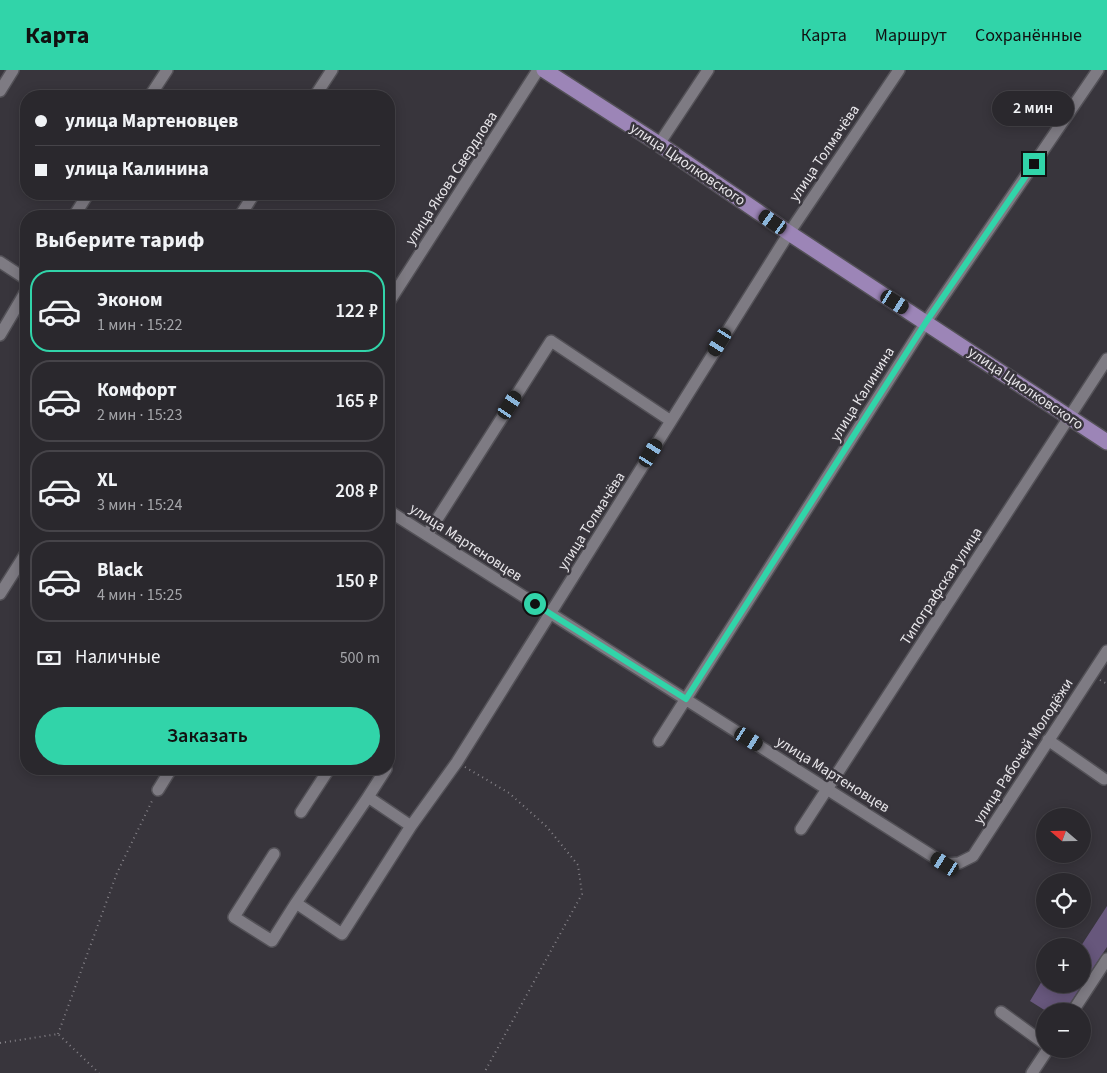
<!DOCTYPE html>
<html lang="ru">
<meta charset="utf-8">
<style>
:root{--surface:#2a282d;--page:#323035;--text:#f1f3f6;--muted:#a5a6aa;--line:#464449;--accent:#31d4a9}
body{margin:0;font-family:"Source Sans 3",sans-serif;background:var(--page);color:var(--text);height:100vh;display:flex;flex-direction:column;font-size:19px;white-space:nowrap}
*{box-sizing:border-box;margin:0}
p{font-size:16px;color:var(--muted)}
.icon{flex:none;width:28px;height:28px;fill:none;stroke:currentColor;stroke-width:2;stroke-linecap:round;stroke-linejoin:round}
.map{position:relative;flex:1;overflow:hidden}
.sheet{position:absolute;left:20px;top:140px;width:375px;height:565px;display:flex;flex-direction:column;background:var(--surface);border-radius:20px;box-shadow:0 2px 12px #0003,0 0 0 1px var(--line)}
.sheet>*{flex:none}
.guide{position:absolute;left:20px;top:20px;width:375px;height:110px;border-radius:20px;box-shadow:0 2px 12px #0003,0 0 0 1px var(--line);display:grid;align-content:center;height:110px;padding:0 15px;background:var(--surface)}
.needle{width:32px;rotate:290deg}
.tools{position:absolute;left:1036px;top:738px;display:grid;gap:10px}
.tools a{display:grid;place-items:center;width:55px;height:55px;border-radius:50%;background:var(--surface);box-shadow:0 2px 12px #0003,0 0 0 1px var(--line);font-size:25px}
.end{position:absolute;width:22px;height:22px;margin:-11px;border:6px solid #31d4a9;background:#111;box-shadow:0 0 0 2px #111}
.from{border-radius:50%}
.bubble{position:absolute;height:35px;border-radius:18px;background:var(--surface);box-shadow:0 2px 12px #0003,0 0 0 1px var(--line);font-size:16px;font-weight:600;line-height:35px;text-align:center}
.car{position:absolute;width:15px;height:30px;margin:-15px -8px;border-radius:6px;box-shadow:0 0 4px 1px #0007;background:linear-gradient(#222 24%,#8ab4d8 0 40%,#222 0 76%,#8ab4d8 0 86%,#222 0)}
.guide b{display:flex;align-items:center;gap:18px;height:48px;font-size:19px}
.guide b+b{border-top:1px solid var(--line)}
.guide i{width:12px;height:12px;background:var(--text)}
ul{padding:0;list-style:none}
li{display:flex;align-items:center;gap:15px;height:82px;margin:0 10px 8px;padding:0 5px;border:2px solid var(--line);border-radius:20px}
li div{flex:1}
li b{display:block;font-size:19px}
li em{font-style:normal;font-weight:600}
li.current{border-color:var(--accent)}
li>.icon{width:45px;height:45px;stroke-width:1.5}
h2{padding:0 15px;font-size:22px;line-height:60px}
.pay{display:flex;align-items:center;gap:12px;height:55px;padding:0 15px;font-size:19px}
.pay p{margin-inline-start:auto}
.action{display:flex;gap:10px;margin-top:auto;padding:10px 15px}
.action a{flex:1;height:58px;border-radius:30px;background:var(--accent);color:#111;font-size:20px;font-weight:600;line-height:58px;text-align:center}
header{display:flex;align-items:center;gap:30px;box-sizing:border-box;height:70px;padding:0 25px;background:var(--accent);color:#111}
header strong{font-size:24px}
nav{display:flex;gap:28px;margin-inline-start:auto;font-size:18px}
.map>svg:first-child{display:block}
.green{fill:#67577c}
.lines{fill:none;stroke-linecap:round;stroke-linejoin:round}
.minor-casing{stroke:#535157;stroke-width:14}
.major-casing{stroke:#535157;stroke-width:18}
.path{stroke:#858288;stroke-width:2;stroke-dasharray:1 4;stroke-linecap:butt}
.minor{stroke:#7e7b83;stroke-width:11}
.major{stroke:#9c85b7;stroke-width:15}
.route{stroke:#31d4a9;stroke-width:6}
.labels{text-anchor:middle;stroke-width:5;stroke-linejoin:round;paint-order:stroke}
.street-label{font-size:15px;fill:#e8e6ea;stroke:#38353c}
</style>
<header>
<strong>Карта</strong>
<nav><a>Карта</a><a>Маршрут</a><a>Сохранённые</a></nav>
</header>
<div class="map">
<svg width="1107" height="1003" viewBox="0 0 1107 1003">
<rect width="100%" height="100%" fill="#38353c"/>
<path class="green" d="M1107,836V877L1065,941H1046L1030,931L1045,906V914H1082V876H1081Z"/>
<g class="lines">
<defs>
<path id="minor" d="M0,21L13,0
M150,26L167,0
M315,26L332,0
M659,74L708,0
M74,146L88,124
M240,146L254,124
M0,192L26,209
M389,232L538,0
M0,265L26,221
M389,441L945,794L959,793L973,786L1107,581
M427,465L551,271L671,351
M0,524L26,483
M1048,670L1104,709
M659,671L926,252L1098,0
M158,720L171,699
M368,727L386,699
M301,742L329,699
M411,756L368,727L296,833L342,864L411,756L457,692L789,163L899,0
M801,759L1107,289
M274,784L234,847L272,871L296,833
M1073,941L1107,889
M1001,942L1045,974
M1032,1003L1048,979"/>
<path id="major" d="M544,0L659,74L789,163L1107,372"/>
</defs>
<use href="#minor" class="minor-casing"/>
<use href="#major" class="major-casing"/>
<path class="path" d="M1100,610L1107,614
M465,697L509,723L547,757L578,795L582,824L484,1003
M58,964L117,803L153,729
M0,973L58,964L99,1003"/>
<use href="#minor" class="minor"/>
<use href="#major" class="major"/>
</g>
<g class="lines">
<path class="route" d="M535,534L686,629L926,252L1034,94"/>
</g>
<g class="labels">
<g class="street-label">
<text transform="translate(824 83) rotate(-56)" y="5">улица Толмачёва</text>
<text transform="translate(688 94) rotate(34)" y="5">улица Циолковского</text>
<text transform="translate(451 108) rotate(-57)" y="5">улица Якова Свердлова</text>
<text transform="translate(1026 318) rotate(34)" y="5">улица Циолковского</text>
<text transform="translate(862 324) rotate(-58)" y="5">улица Калинина</text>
<text transform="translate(591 451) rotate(-58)" y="5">улица Толмачёва</text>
<text transform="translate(466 472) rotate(33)" y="5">улица Мартеновцев</text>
<text transform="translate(941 516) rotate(-57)" y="5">Типографская улица</text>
<text transform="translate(1023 681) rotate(-57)" y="5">улица Рабочей Молодёжи</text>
<text transform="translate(833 704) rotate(32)" y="5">улица Мартеновцев</text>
</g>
</g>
</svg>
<div class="tools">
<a><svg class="needle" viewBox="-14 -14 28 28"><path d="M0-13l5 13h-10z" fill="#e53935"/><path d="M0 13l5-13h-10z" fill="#a5a6aa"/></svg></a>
<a><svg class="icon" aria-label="locate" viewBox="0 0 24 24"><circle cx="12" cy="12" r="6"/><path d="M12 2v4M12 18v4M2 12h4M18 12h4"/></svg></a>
<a>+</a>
<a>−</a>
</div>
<i class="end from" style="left:535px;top:534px"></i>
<i class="end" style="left:1034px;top:94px"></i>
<div class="bubble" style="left:992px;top:21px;width:82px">2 мин</div>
<i class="car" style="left:773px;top:152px;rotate:305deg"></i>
<i class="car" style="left:895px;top:232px;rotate:123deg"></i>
<i class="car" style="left:720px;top:272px;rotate:212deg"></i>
<i class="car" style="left:510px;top:335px;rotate:33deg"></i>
<i class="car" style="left:651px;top:383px;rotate:32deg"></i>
<i class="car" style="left:749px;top:669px;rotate:122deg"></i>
<i class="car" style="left:945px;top:794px;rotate:302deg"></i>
<div class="guide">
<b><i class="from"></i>улица Мартеновцев</b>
<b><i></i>улица Калинина</b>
</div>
<section class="sheet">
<h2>Выберите тариф</h2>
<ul>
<li class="current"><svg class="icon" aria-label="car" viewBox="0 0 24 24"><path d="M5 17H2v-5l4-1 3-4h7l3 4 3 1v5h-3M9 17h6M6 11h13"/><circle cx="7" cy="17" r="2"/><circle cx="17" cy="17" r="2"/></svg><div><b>Эконом</b><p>1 мин · 15:22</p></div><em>122 ₽</em></li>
<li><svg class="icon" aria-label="car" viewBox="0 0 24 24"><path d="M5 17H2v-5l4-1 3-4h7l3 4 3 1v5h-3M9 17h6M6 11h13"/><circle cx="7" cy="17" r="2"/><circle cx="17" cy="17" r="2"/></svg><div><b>Комфорт</b><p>2 мин · 15:23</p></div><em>165 ₽</em></li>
<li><svg class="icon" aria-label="car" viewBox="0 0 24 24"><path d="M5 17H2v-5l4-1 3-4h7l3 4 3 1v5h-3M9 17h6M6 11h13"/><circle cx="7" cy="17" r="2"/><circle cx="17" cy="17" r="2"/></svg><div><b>XL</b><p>3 мин · 15:24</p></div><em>208 ₽</em></li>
<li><svg class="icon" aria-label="car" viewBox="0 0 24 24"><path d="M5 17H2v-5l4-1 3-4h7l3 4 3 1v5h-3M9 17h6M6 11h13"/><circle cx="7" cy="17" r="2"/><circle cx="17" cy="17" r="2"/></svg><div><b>Black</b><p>4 мин · 15:25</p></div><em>150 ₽</em></li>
</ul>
<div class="pay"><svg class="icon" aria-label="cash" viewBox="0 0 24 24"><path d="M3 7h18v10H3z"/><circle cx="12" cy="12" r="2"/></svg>Наличные<p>500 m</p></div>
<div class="action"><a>Заказать</a></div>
</section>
</div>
